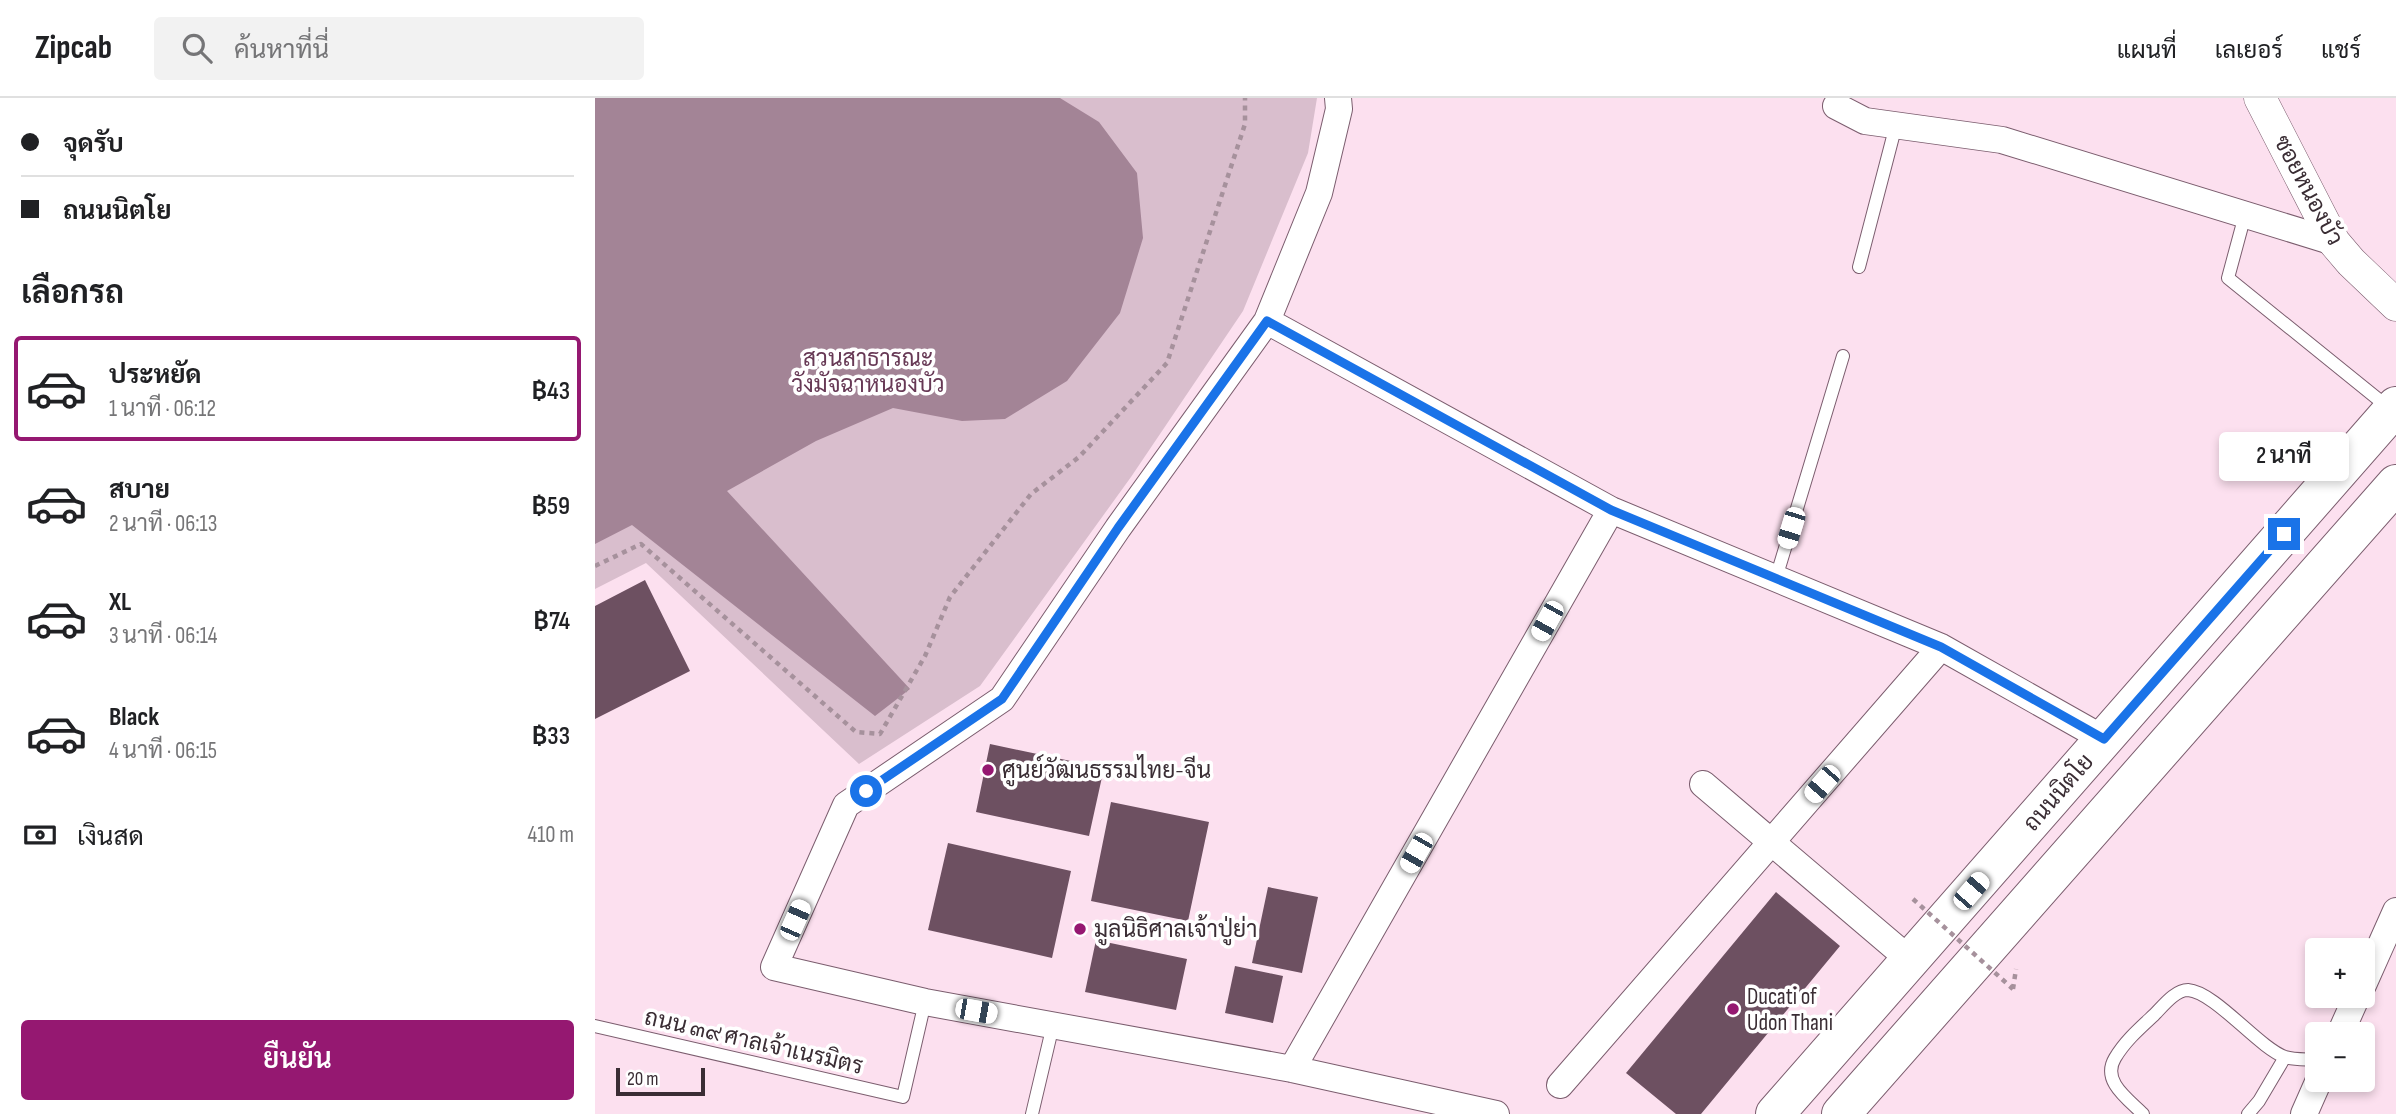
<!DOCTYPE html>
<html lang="th">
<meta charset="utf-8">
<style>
:root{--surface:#fff;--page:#f2f2f2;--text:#202124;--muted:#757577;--line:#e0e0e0;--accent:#951871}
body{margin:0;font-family:"Sofia Sans Condensed",Sarabun,sans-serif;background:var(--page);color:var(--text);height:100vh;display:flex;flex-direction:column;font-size:26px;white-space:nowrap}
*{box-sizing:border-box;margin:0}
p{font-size:23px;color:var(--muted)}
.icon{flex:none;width:38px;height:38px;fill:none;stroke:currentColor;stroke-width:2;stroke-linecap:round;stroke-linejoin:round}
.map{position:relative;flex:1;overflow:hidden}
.drawer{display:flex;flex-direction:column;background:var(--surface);width:595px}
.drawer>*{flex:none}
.top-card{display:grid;align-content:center;height:154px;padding:0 21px;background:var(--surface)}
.buttons{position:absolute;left:1710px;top:840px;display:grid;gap:14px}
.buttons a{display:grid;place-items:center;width:70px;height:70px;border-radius:7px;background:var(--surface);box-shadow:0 4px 10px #0003;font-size:35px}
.scale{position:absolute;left:21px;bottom:18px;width:89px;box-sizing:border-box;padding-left:7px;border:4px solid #3a2d34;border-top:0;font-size:19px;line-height:24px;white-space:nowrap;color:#3a2d34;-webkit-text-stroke:5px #fff;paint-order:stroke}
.end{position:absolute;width:32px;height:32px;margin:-16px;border:9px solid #1a73e8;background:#fff;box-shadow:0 0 0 4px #fff}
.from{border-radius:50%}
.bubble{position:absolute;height:49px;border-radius:7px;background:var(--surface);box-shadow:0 4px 10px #0003;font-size:23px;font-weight:600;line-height:49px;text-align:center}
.car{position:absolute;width:21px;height:42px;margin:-21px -10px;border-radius:9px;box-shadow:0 0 5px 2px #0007;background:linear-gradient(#fff 24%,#345 0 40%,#fff 0 76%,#345 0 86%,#fff 0)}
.top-card b{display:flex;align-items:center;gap:24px;height:66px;font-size:26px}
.top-card b+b{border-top:2px solid var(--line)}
.top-card i{width:18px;height:18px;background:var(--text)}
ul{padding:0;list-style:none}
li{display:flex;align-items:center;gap:21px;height:105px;margin:0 14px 10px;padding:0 7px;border:4px solid transparent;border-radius:7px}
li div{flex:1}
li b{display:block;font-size:26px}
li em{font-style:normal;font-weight:600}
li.active{border-color:var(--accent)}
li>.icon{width:63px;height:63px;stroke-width:1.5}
h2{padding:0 21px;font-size:32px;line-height:84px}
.pay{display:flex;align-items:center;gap:18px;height:77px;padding:0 21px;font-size:26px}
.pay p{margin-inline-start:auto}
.cta{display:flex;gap:14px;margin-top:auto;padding:14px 21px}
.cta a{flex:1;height:80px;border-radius:7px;background:var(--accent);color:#fff;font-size:28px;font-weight:600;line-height:80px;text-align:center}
header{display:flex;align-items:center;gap:42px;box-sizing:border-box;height:98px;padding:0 35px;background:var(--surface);border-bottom:2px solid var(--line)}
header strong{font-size:33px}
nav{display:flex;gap:38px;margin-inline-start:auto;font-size:24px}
.search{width:490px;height:63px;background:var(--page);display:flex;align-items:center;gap:18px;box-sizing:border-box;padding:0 24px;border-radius:7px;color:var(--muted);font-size:26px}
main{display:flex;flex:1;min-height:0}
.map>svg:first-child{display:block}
.green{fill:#d9becd}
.water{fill:#a38496}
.building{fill:#6d5061}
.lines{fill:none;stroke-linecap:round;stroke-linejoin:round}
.service-casing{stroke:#7b5d6e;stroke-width:14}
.minor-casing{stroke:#7b5d6e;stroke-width:28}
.tertiary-casing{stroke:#7b5d6e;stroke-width:33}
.primary-casing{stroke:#7b5d6e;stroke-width:40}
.path{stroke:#a6919c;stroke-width:4.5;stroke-dasharray:5 5;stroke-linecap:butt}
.service{stroke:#fff;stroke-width:12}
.minor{stroke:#fff;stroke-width:26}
.tertiary{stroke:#fff;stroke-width:32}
.primary{stroke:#fff;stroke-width:38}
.path-bridge{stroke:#a6919c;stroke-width:4.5;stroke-dasharray:5 5;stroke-linecap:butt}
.route{stroke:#1a73e8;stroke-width:9}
.poi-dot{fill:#951871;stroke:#fff;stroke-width:2.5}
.labels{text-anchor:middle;stroke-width:7;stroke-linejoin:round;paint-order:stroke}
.street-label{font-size:23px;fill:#3a2d34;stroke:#fff}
.park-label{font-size:23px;fill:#673955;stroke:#fff}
.poi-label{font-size:23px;fill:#3a2d34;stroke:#fff;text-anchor:start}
</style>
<header>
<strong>Zipcab</strong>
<div class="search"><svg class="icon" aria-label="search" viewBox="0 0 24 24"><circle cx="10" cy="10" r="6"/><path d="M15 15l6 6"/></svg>ค้นหาที่นี่</div>
<nav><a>แผนที่</a><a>เลเยอร์</a><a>แชร์</a></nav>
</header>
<main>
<section class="drawer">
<div class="top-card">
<b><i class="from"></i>จุดรับ</b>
<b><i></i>ถนนนิตโย</b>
</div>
<h2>เลือกรถ</h2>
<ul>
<li class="active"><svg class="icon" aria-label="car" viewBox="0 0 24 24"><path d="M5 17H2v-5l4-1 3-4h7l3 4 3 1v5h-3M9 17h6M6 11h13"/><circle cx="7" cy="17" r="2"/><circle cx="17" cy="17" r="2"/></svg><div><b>ประหยัด</b><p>1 นาที · 06:12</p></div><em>฿43</em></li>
<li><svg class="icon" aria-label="car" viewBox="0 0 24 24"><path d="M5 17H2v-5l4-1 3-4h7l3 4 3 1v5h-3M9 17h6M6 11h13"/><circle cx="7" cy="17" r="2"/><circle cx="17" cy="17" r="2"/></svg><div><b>สบาย</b><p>2 นาที · 06:13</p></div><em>฿59</em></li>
<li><svg class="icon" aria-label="car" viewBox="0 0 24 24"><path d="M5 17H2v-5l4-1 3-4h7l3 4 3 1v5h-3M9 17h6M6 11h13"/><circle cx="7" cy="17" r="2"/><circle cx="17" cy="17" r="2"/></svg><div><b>XL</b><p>3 นาที · 06:14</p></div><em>฿74</em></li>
<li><svg class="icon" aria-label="car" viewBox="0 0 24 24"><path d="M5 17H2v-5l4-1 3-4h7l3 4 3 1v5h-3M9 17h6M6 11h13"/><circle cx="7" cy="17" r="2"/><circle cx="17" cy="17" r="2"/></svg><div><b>Black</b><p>4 นาที · 06:15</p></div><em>฿33</em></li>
</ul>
<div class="pay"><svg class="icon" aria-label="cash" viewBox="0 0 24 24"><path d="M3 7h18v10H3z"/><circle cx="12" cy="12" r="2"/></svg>เงินสด<p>410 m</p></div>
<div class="cta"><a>ยืนยัน</a></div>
</section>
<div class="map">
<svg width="1801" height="1016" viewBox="0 0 1801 1016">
<rect width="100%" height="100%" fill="#fce0ef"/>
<path class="green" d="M0,0H722L713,55L648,213L536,379L385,588L264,666L51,465L0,491Z"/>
<path class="water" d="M0,0H465L504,24L542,75L548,140L525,215L472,283L410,321L367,323L298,310L221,343L132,393L315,591L280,618L37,427L0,446Z"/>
<path class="building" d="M50,482L95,573L0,621V508Z
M395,646L509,670L494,738L381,714Z
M516,704L614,724L593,823L496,803Z
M353,745L476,773L457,860L333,832Z
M673,789L723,799L707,875L657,865Z
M1181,794L1245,848L1106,1016H1081L1031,975Z
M501,842L592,861L581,912L490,894Z
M640,868L688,878L678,925L630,915Z"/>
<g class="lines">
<defs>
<path id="service" d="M1650,117L1633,180L1794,310
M1264,169L1301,27
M1181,480L1248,258
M0,928L308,999L330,904
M437,1016L458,927
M1548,1016C1533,1001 1506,983 1520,960C1530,943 1545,930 1559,917C1568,908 1580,892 1593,892C1620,894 1664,950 1690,959C1700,962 1712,961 1722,962
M1653,1016L1664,1003L1690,959"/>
<path id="minor" d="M743,0L744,11L724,95L672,223L523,430L407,601L251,707L179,869L330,904L697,971L901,1016
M1241,8L1270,23L1407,42L1739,144
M672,223L1016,412L1346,549L1509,641
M1108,686L1315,862
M1768,887L1801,813
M1745,936L1762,898
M697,971L1016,412
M965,987L1346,549
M1709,1016L1724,982"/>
<path id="tertiary" d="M1665,0L1739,144L1756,164L1801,207"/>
<path id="primary" d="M1180,1016L1801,308
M1246,1016L1801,386"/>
</defs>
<use href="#service" class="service-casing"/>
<use href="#minor" class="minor-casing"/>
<use href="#tertiary" class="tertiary-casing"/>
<use href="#primary" class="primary-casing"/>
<path class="path" d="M0,468L46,446L261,634L285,636L330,558L355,499L436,396L484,359L572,265L650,26V0
M1418,891L1421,871"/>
<use href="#service" class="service"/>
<use href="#minor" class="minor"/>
<use href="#tertiary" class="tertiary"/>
<use href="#primary" class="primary"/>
<path class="path-bridge" d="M1318,801L1418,891"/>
</g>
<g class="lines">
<path class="route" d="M271,693L407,601L523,430L672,223L1016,412L1346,549L1509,641L1689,436"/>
</g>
<g class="poi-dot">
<circle cx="393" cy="672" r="7"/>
<circle cx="485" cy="831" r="7"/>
<circle cx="1138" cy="911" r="7"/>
</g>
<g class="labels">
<g class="street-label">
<text transform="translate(1714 92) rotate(62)" y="8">ซอยหนองบัว</text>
<text transform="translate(1463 694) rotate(-49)" y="8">ถนนนิตโย</text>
<text transform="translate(159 943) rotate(13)" y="8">ถนน ๓๙ ศาลเจ้าเนรมิตร</text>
</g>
<g class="park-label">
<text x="273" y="268">สวนสาธารณะ<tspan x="273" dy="26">วังมัจฉาหนองบัว</tspan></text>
</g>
<g class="poi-label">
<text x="407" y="680">ศูนย์วัฒนธรรมไทย-จีน</text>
<text x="499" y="839">มูลนิธิศาลเจ้าปู่ย่า</text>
<text x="1152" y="906">Ducati of<tspan x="1152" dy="26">Udon Thani</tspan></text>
</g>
</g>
</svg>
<div class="buttons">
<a>+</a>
<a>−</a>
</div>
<div class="scale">20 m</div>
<i class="end from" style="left:271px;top:693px"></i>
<i class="end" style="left:1689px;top:436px"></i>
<div class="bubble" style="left:1624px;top:334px;width:130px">2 นาที</div>
<i class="car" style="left:1196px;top:430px;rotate:197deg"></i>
<i class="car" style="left:952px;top:523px;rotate:209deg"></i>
<i class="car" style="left:1227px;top:686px;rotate:221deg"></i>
<i class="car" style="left:821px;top:755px;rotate:210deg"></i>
<i class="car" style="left:1376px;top:793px;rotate:41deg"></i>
<i class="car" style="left:200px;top:822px;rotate:24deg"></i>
<i class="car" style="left:381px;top:913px;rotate:100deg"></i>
</div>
</main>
